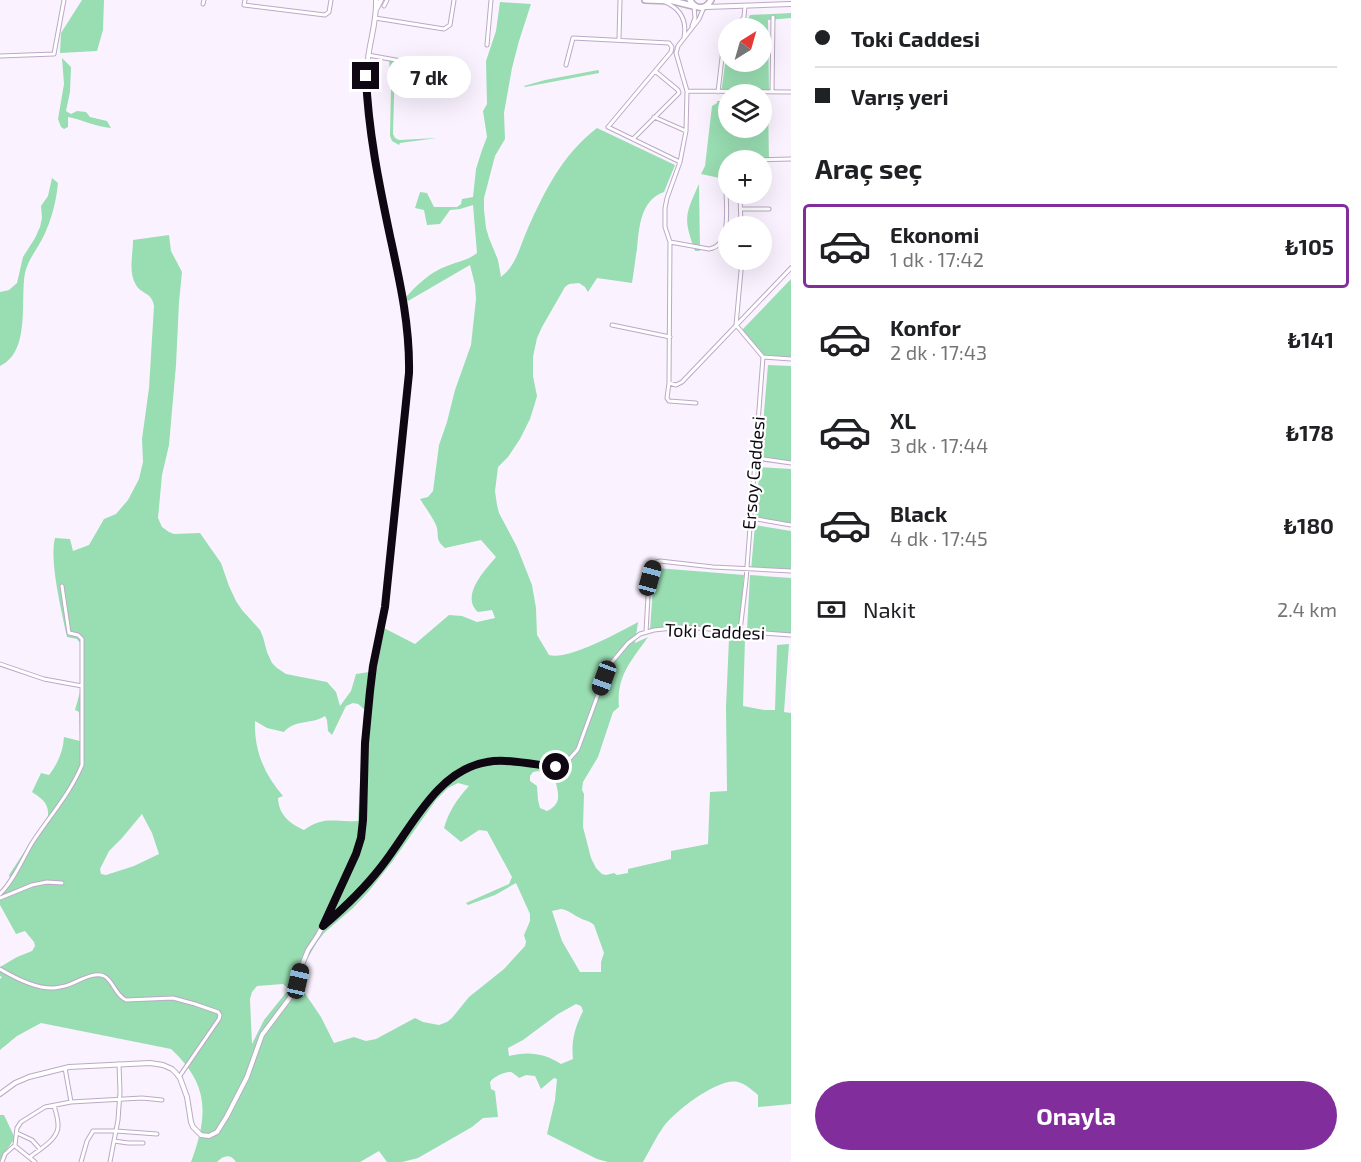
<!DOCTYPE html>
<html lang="tr">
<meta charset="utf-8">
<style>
:root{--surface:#fff;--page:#f6f6f6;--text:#202124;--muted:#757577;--line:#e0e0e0;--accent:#812d9c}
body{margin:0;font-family:"Exo 2",sans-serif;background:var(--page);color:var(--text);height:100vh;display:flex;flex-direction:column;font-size:22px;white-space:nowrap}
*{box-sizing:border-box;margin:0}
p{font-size:20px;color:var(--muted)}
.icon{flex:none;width:33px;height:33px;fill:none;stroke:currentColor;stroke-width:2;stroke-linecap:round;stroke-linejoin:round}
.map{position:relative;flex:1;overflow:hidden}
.side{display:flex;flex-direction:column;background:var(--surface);width:570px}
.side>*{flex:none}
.guide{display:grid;align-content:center;height:132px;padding:0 24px;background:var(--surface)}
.needle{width:39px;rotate:37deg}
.buttons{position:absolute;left:718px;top:18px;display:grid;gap:12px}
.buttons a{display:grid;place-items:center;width:54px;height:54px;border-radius:50%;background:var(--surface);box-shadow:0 6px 24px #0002;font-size:30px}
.end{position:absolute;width:27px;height:27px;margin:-14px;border:8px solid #0f0812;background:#fff;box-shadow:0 0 0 3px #fff}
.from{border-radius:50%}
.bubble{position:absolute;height:42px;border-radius:21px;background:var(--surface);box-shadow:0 6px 24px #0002;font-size:20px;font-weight:700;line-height:42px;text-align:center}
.car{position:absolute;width:18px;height:36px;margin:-18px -9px;border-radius:8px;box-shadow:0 0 4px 2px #0007;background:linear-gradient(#222 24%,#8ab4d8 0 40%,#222 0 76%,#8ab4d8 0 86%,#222 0)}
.guide b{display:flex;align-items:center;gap:21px;height:57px;font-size:22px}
.guide b+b{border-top:2px solid var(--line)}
.guide i{width:15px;height:15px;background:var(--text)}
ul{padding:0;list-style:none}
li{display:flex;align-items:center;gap:18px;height:84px;margin:0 12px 9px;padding:0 12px;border:3px solid transparent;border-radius:6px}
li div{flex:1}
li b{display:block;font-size:22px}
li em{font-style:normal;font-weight:700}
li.current{border-color:var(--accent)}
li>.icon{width:54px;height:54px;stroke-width:1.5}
h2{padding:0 24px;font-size:27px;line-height:72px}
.pay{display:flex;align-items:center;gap:15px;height:66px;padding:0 24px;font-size:22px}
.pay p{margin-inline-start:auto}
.action{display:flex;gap:12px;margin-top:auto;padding:12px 24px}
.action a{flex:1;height:69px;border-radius:36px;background:var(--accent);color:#fff;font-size:24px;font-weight:700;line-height:69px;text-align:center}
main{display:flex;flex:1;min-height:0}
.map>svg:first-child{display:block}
.green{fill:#99ddb2;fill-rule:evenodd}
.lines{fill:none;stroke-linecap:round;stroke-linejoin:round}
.minor-casing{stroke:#bca9c6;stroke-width:5}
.tertiary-casing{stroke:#bca9c6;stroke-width:6}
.trunk-casing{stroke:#bca9c6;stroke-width:8}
.minor{stroke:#fff;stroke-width:3}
.tertiary{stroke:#fff;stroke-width:4}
.trunk{stroke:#fff;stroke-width:5}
.route{stroke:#0f0812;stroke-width:8}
.labels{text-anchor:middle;stroke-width:4.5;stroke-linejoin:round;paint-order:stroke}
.street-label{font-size:18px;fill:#0f0812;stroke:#fff}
</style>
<main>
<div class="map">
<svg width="791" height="1162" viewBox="0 0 791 1162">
<rect width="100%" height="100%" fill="#faf3ff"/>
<path class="green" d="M82,0H104L103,30L97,51L60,53L61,33Z
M500,2L531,4L519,41L512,68L504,113L505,139L495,156L484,198V210L486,228L489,238L498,260L501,277C517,265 520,245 528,228C545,190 563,154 597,128L675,165L664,192C640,200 639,229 637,249C635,260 634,272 632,283L597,278L588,292L585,287L579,283L569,284L565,287L542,327L537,338L533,357V376L537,396L535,403L530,419L520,439L508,457L498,467L495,491L497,505L499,513L517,547L532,585L536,608L537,635L549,655C567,661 620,632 638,622L635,643L648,637C632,660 616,676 619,707L613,712L598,757L583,782L582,790L584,794L583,827L591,858L596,868L602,874L606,875L614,873L617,875L628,873V869L671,859V851L708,844L710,792L727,791L726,707L729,639H745L743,706L764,710H775L777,645L789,644L784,712L791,713V1104L758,1107V1095C752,1090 746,1084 738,1082C719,1077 675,1111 664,1126C656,1137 650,1150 643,1162H608L597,1159L547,1134L555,1100L557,1079L554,1078L541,1089L535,1076L526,1075L519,1078C517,1076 513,1073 511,1072C505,1071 493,1077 490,1082L491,1089L495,1091L498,1117L483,1118L472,1127L418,1158L402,1162H387L379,1151L360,1162H236C230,1153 223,1156 217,1162H191C208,1116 210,1085 171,1049L41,1023L17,1036L0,1050V979L2,977L0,976V967L17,957L32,951L35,946L34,942L25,931L16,934L0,905V891L10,879L9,875L48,816C49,803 42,799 32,792L41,773L49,775C58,763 63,752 64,737L80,741L79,712L75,710L80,692V643L77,639L67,637C62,613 49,561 55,538L70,539L73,551L89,545L104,519L116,514L128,500L139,479L143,462L142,439L149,388L154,306C152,292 142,295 136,285C128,272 133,255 133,240L169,235L171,251L182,272L179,302L176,365L169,445L162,475L158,518L162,527L169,532L174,534L200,533L221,563L229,586L236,601L242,610L260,630L263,637L267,652L272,663L277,668L286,674L327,682L336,692L340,706L351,691L356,674L369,672L378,625L415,644L449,615L462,616L477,622L495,618L492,610L478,612C460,596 485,570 496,557L481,540L445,548C434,539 440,535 436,525C432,516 425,507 420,499L428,497L433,491L439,445L447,422L455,390L471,345L476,299L475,285L470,265L408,301L405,298C417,285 430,272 447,266C459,261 467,261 477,253L473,205L460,209L450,210L440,224L427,225L424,210L415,208L420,192L427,193L434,207H457L461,204L462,199L473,197L476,169L482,150L487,137L483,111L487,104L486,61L496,31ZM353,703L358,704L364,709L358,821C334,823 326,815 304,830C289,823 279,815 278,798L283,796C264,774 254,750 255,721L267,728L284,732C295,719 311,725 325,716L327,720L328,731L332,735L346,706ZM538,771L550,775L555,779C558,793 563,803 547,811L540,808L538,800L537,786L530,781V776L533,772ZM458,783L469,786C457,799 449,811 444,828L461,842L479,830L487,831L512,877L509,884L466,903L468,905L495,895L516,883L530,914V921L524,935L526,942L525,946L504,969L469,997L452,1018L447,1022L439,1025L423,1022L415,1018L376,1039L366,1041L354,1037L334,1043L321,1017L300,986L303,971L306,961L317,942L324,933L353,908L369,891L392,862L436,800L448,788ZM142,814L152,833L159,854L134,866L106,875L101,874L100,869L109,851L122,838ZM561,909C569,910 573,915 580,918C585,921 589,920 594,925L604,953L601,962V972H580L562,941L552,911ZM283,984L289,989L264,1020L252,1044L250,999L252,992L257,986ZM576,1004L581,1006L583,1011C575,1027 571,1041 573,1059L561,1064C545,1053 527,1051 509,1056L508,1048L523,1040L558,1014Z
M791,13V18L768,20L769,92L767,94H721L726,57L729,50V62H762V28H744L750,15Z
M62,58L71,67L70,92L66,111L71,114L77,111L86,112L90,117L107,121L111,128C96,127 83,120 68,117V127L64,129L61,127L58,119L64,84Z
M389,58H395L393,134L395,138L399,140L437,138L400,143L399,145L392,141L390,136L391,89Z
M598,70L599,71V73L525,87L524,86L545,80Z
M717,101H729V128H762V104H764L766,101H768L769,162L762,163V160H729V180L701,174L705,166L712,106L717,103Z
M52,178L58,183C56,205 49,229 37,248C32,256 27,264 25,273C20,300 31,352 0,366V292L9,290L17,283L23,257L35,238L40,227L42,218L41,206L48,196Z
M699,184L700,251H695C683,218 685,215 699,184Z
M791,279V360L767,358L743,332V329Z
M768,365L791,366V463L762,461L760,460Z
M760,467L791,469V525L755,518Z
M755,525L791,531V572L751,570Z
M657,568L744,575L739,631L685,627L650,630L654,573Z
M750,575L791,578V635L747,631Z
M0,1115H4L15,1138L3,1155L0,1161Z"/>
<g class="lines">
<defs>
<path id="minor" d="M245,0L244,5L325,15L329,12L331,0
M665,2C681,9 687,21 684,37
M203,4L204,0
M384,6L387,0
M375,18L444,29L450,25L454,0
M692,26L695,18L694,6
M736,28L744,17L745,6
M619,39L620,0
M487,45L491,0
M368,55L401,61
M0,56L54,54L64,0
M566,65L573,38L669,43L672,47L671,52L608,127L680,162
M687,91L791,92
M718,92L723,49L729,40
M772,92L773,17
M654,117L686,131
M633,139L679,93L678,90L655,71
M754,160L791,159
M740,194L741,226
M741,209H769
M670,242L709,249C732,246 726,206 726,189
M612,325L670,337
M763,357L791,359
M669,383L676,385L682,382L791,268
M696,403L669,401L667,398L669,383L670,242L665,227V208L667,198L680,162L686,131L687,91L676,53L678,46L699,19L704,7
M756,458L791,463
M751,518L791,525
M740,631L746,580L763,357L736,325L742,260
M646,632L649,578L653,563L660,561L713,567L791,571
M0,664L44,679L82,686
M0,894C14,880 22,860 32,843C49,817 70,794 82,765V639L78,635L69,633L62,586
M0,898L32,885L47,882L62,883
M324,925C345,907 365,888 382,866C410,831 438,769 487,762C508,759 535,765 556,767C566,763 571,758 578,749L604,678L612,662L628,643L640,634L654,630L682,627L791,635
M0,969C15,978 36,989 54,988C58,987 64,987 68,985C77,982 94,971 104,976C113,980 115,995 126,1000L173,998L195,1004L218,1012L220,1015L219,1019L179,1077
M71,1102L142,1098L162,1100
M17,1133L32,1140L40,1149
M114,1141L128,1143H143
M15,1146L35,1162
M30,1157C40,1149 59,1139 58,1125C58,1119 56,1112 54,1106
M2,1162L5,1154L15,1145L17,1128L21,1122L45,1107L71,1102L65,1068
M81,1162L87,1141L93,1131H116L157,1134
M110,1162L118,1120L120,1092L119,1064"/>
<path id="tertiary" d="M706,7L791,4
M377,8L381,0
M0,1094L15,1083L29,1077L69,1067L150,1063L163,1065L172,1069L176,1073L180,1078L187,1097L191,1122L193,1127L201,1135L209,1136L217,1132L227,1116L247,1077L262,1035L295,991L302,965L308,950L318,935L332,909L356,854L361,839L363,820L365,743L370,691L385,607L409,373C410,327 401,286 391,241C382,198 373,154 369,110C367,93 365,76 368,59C370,40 377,20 376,0"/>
<path id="trunk" d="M645,0L673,1L693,6
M690,0C695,10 706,10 711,0"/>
</defs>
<use href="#minor" class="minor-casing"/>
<use href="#tertiary" class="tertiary-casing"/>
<use href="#trunk" class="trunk-casing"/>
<use href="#minor" class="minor"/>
<use href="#tertiary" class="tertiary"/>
<use href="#trunk" class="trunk"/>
</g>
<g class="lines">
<path class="route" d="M366,76C368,130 379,184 390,236C400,282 410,326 409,373L385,607L373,666L370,691L365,743L363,820L361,838L356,854L323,926C344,908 364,889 381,867C410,831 436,770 487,762C507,758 535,765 556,767"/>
</g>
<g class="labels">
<g class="street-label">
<text transform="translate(754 473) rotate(-85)" y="6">Ersoy Caddesi</text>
<text transform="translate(715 632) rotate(2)" y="6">Toki Caddesi</text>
</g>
</g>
</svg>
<div class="buttons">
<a><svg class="needle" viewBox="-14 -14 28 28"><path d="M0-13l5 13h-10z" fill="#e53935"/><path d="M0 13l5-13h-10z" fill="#757577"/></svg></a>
<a><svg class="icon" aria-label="layers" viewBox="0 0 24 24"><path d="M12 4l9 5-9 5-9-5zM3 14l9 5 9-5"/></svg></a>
<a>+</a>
<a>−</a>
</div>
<i class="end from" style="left:556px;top:767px"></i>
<i class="end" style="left:366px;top:76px"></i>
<div class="bubble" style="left:387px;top:56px;width:84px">7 dk</div>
<i class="car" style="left:650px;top:578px;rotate:15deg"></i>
<i class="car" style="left:604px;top:678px;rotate:200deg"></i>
<i class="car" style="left:298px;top:981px;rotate:13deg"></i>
</div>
<section class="side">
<div class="guide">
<b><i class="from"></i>Toki Caddesi</b>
<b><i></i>Varış yeri</b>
</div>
<h2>Araç seç</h2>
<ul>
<li class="current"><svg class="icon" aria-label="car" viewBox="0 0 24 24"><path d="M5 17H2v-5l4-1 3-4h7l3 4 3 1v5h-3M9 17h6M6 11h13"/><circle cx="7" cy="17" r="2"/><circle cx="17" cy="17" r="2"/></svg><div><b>Ekonomi</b><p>1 dk · 17:42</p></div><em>₺105</em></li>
<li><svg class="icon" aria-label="car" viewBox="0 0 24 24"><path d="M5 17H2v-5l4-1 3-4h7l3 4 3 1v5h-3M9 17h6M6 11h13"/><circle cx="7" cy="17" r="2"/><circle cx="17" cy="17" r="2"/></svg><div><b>Konfor</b><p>2 dk · 17:43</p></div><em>₺141</em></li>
<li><svg class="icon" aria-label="car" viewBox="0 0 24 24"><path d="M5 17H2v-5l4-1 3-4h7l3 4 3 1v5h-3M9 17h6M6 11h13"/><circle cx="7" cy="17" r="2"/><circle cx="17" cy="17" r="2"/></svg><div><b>XL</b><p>3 dk · 17:44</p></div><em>₺178</em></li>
<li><svg class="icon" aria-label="car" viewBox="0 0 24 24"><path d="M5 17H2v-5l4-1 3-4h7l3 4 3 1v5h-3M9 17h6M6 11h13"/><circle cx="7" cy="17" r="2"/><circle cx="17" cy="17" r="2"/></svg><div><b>Black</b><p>4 dk · 17:45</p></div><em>₺180</em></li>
</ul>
<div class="pay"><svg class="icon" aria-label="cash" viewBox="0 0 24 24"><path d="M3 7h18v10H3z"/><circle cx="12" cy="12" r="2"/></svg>Nakit<p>2.4 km</p></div>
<div class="action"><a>Onayla</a></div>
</section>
</main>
